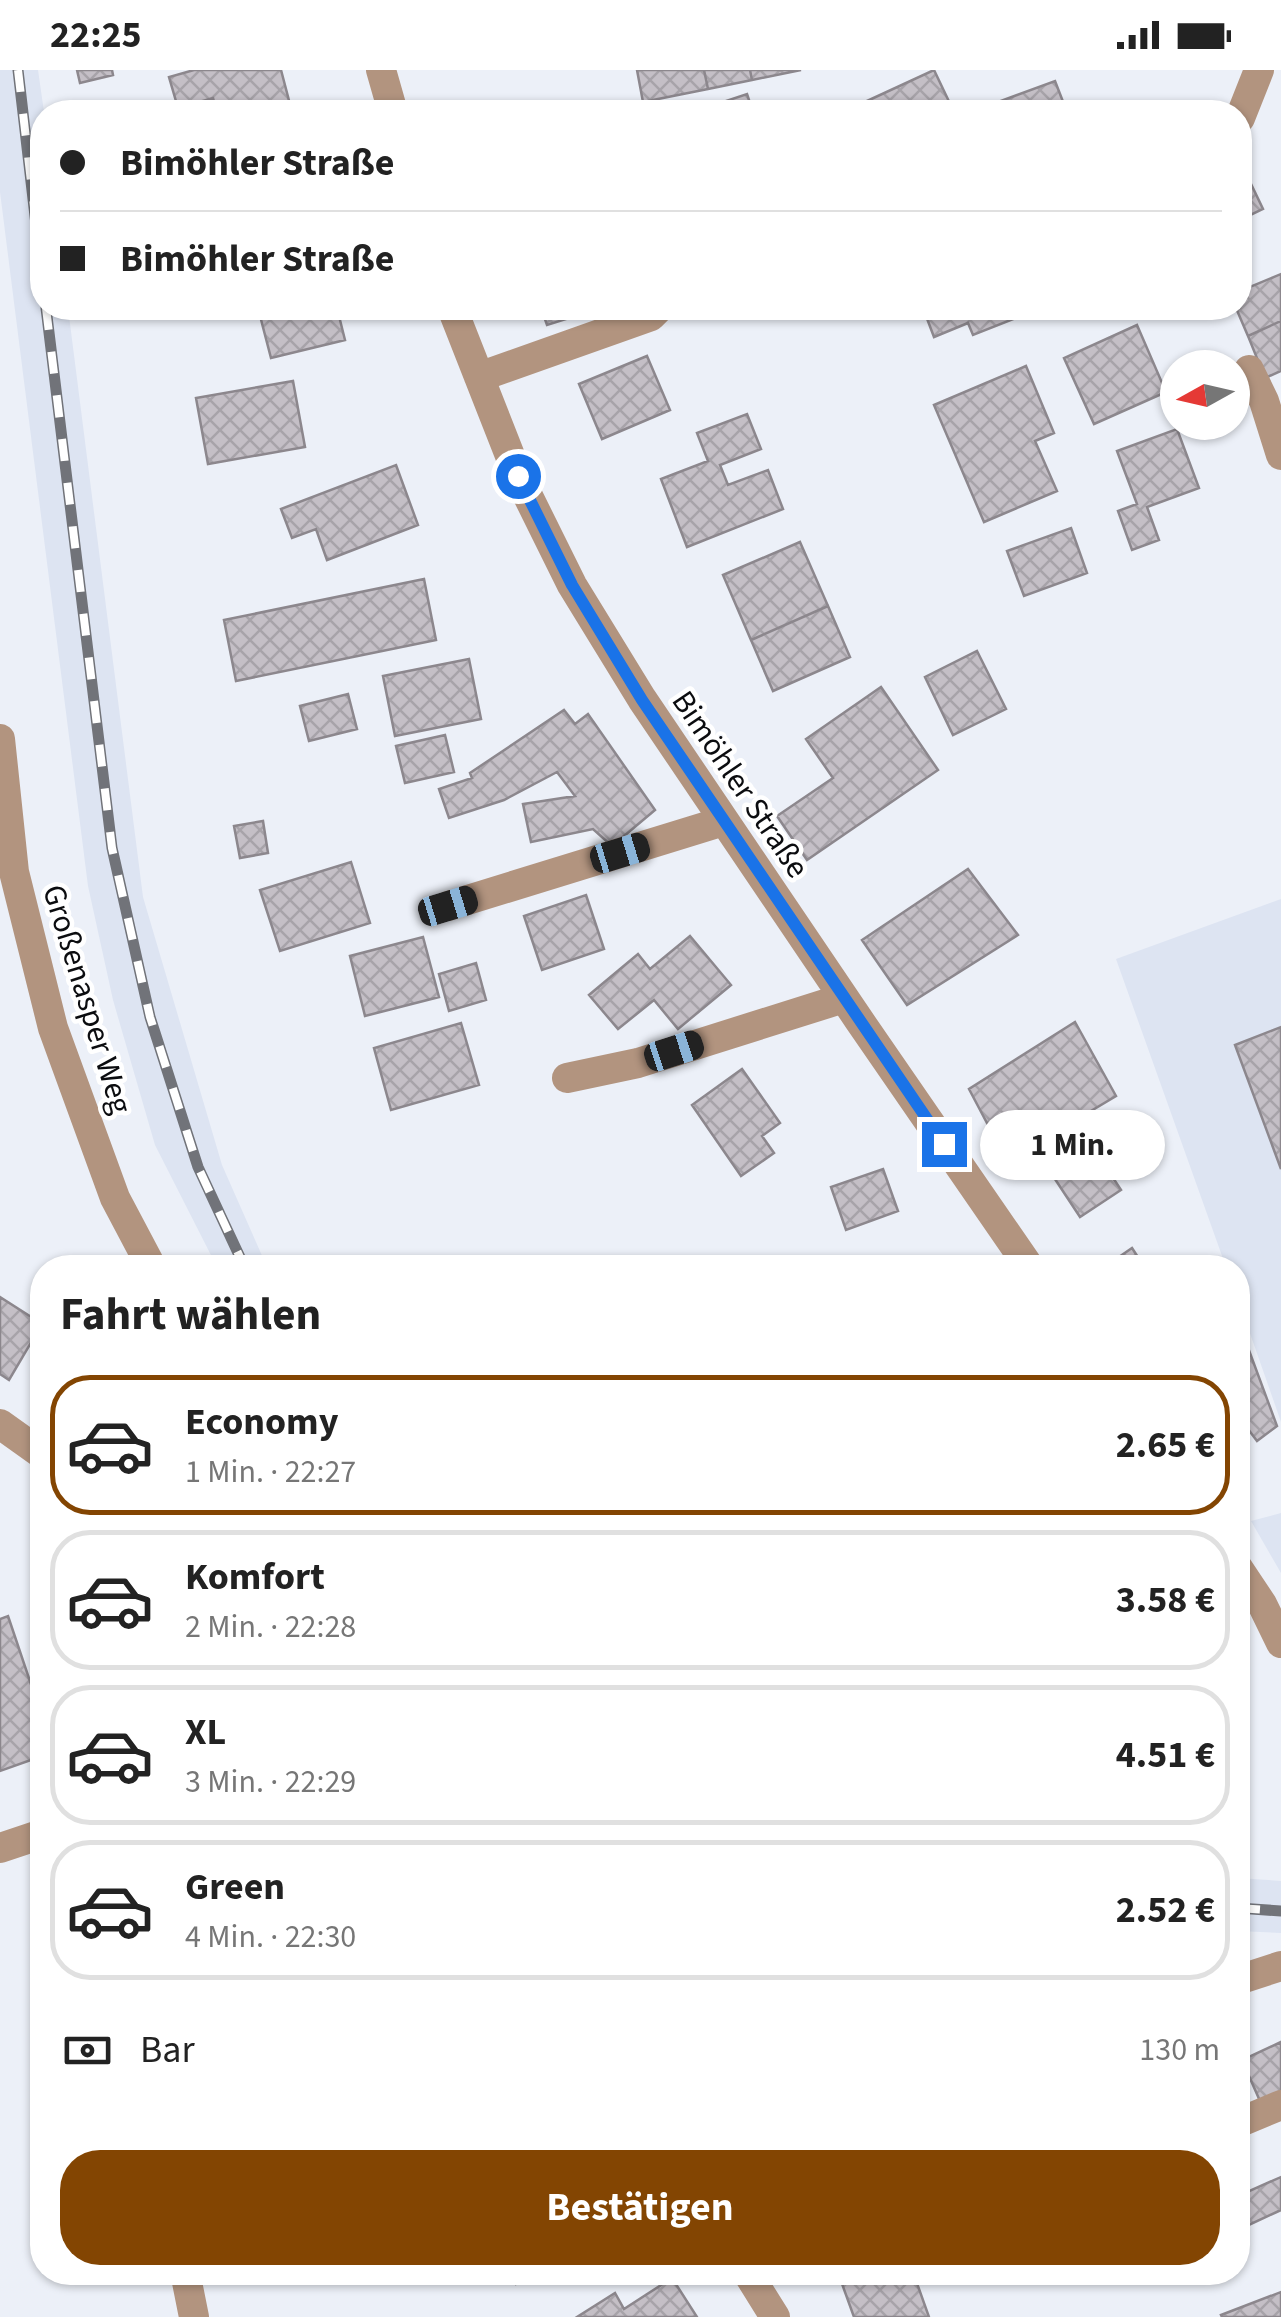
<!DOCTYPE html>
<html lang="de">
<meta charset="utf-8">
<style>
:root{--surface:#fff;--page:#f6f6f6;--text:#222;--muted:#767676;--line:#e0e0e0;--accent:#834502}
body{margin:0;font-family:"Source Sans 3",sans-serif;background:var(--page);color:var(--text);height:100vh;display:flex;flex-direction:column;font-size:38px;white-space:nowrap}
*{box-sizing:border-box;margin:0}
p{font-size:32px;color:var(--muted)}
.icon{flex:none;width:55px;height:55px;fill:none;stroke:currentColor;stroke-width:2;stroke-linecap:round;stroke-linejoin:round}
.map{position:relative;flex:1;overflow:hidden}
.details{position:absolute;left:30px;top:1185px;width:1220px;height:1030px;display:flex;flex-direction:column;background:var(--surface);border-radius:40px;box-shadow:0 2px 8px #0004}
.details>*{flex:none}
.hud{position:absolute;left:30px;top:30px;width:1222px;height:220px;border-radius:40px;box-shadow:0 2px 8px #0004;display:grid;align-content:center;height:220px;padding:0 30px;background:var(--surface)}
.needle{width:65px;rotate:262deg}
.tools{position:absolute;left:1160px;top:280px;display:grid;gap:20px}
.tools a{display:grid;place-items:center;width:90px;height:90px;border-radius:50%;background:var(--surface);box-shadow:0 2px 8px #0004;font-size:50px}
.end{position:absolute;width:45px;height:45px;margin:-22px;border:12px solid #1a73e8;background:#fff;box-shadow:0 0 0 5px #fff}
.from{border-radius:50%}
.bubble{position:absolute;height:70px;border-radius:35px;background:var(--surface);box-shadow:0 2px 8px #0004;font-size:32px;font-weight:700;line-height:70px;text-align:center}
.car{position:absolute;width:30px;height:60px;margin:-30px -15px;border-radius:12px;box-shadow:0 0 8px 2px #0007;background:linear-gradient(#222 24%,#8ab4d8 0 40%,#222 0 76%,#8ab4d8 0 86%,#222 0)}
.hud b{display:flex;align-items:center;gap:35px;height:95px;font-size:38px}
.hud b+b{border-top:2px solid var(--line)}
.hud i{width:25px;height:25px;background:var(--text)}
ul{padding:0;list-style:none}
li{display:flex;align-items:center;gap:30px;height:140px;margin:0 20px 15px;padding:0 10px;border:5px solid var(--line);border-radius:40px}
li div{flex:1}
li b{display:block;font-size:38px}
li em{font-style:normal;font-weight:700}
li.on{border-color:var(--accent)}
li>.icon{width:90px;height:90px;stroke-width:1.5}
h2{padding:0 30px;font-size:45px;line-height:120px}
.pay{display:flex;align-items:center;gap:25px;height:110px;padding:0 30px;font-size:38px}
.pay p{margin-inline-start:auto}
.cta{display:flex;gap:20px;margin-top:auto;padding:20px 30px}
.cta a{flex:1;height:115px;border-radius:40px;background:var(--accent);color:#fff;font-size:40px;font-weight:700;line-height:115px;text-align:center}
.status{display:flex;justify-content:space-between;align-items:center;height:70px;padding:0 50px;background:var(--surface);direction:ltr}
.status svg{height:28px;fill:currentColor}
.map>svg:first-child{display:block}
.built{fill:#dde4f2}
.building{fill:url(#building-cross-hatch);stroke:#8c878d;stroke-width:2.5}
.lines{fill:none;stroke-linecap:round;stroke-linejoin:round}
.minor{stroke:#b2947f;stroke-width:30}
.rail-casing{stroke:#717379;stroke-width:11}
.rail{stroke:#fff;stroke-width:8;stroke-dasharray:22;stroke-linecap:butt}
.route{stroke:#1a73e8;stroke-width:12}
.labels{text-anchor:middle;stroke-width:9;stroke-linejoin:round;paint-order:stroke}
.street-label{font-size:32px;fill:#0b0c0f;stroke:#fff}
</style>
<div class="status"><b>22:25</b><svg viewBox="0 0 49 12"><path d="M0 12V9h3v3zM5 12V6h3v6zM10 12V3h3v9zM15 12V0h3v12zM26 1h20v11H26zM47 4h2v5h-2z"/></svg></div>
<div class="map">
<svg width="1281" height="2247" viewBox="0 0 1281 2247">
<defs>
<pattern id="building-cross-hatch" width="8" height="8" patternUnits="userSpaceOnUse" patternTransform="scale(2.5)"><rect width="8" height="8" fill="#c4bfc6"/><path d="M0 0l8 8M0 8l8-8" fill="none" stroke="#a7a3a9"/></pattern>
</defs>
<rect width="100%" height="100%" fill="#ecf0f8"/>
<path class="built" d="M0,0H38L44,42L42,238H68L143,827L222,1095L267,1197H217L155,1075L113,930L88,816L0,122Z
M1281,829V1352L1238,1229V1198L1226,1197L1116,889Z
M1281,1443V1503L1251,1451Z
M1238,1808L1281,1811V1863L1238,1861Z"/>
<path class="building" d="M77,0H112L113,5L80,13Z
M194,0H281L292,42H217L213,28L178,38L169,7Z
M637,0H704L708,19L643,32Z
M704,0H750L752,10L708,19Z
M750,0H801L752,10Z
M934,0L954,42H856L854,37Z
M1055,11L1067,42H980L979,39Z
M747,24L753,42H693Z
M1240,91L1263,139L1240,150Z
M1281,204V251L1248,266L1236,238H1240V221Z
M258,238H337L345,270L271,288Z
M541,238H601L547,255Z
M923,238H1024L1026,244L973,265L968,253L934,267Z
M1203,238H1232L1207,248Z
M1281,251V301L1265,308L1248,266Z
M1137,255L1166,322L1094,354L1064,288Z
M647,286L670,340L602,369L579,314Z
M1026,296L1054,363L1035,371L1057,421L984,452L934,335Z
M293,311L305,377L208,394L196,328Z
M747,344L761,379L720,395L728,415L768,400L783,439L687,477L661,409L708,391L697,363Z
M1177,359L1199,418L1147,437L1159,470L1132,480L1118,441L1137,434L1117,381Z
M396,395L418,455L327,490L316,459L292,468L281,439Z
M1071,458L1087,503L1024,526L1007,481Z
M800,472L828,536L751,570L723,505Z
M424,509L436,570L236,611L224,550Z
M828,536L850,587L773,621L751,570Z
M977,581L1006,639L953,665L925,607Z
M469,589L481,649L395,666L383,606Z
M881,617L938,700L807,790L777,746L833,708L806,669Z
M348,624L357,659L309,671L300,636Z
M564,640L575,654L588,644L655,740L612,776L593,759L531,772L523,734L575,726L557,702L504,730L449,748L439,719L472,708L470,703Z
M445,665L454,702L405,713L396,676Z
M263,751L268,783L240,788L234,756Z
M351,792L370,853L280,881L260,820Z
M968,799L1018,865L907,935L862,870Z
M586,825L604,879L542,900L524,846Z
M690,866L731,915L678,959L654,930L618,959L589,925L638,884L650,899Z
M423,867L439,927L365,946L350,886Z
M476,893L486,930L449,941L439,904Z
M1075,952L1116,1026L1007,1091L969,1019Z
M461,953L479,1015L391,1040L374,978Z
M1281,957V1099L1235,975Z
M742,999L780,1053L762,1066L774,1083L741,1106L692,1035Z
M1092,1076L1121,1120L1080,1147L1051,1103Z
M883,1099L898,1141L846,1160L831,1117Z
M1132,1178L1145,1198H1103Z
M0,1227L42,1254L9,1310L0,1304Z
M1240,1256L1277,1356L1257,1371L1248,1359L1238,1367V1257Z
M8,1546L42,1647V1686L0,1701V1549Z
M1281,1972V2021L1260,2031L1242,1990Z
M1281,2107V2140L1238,2160V2126Z
M513,2202H555L516,2214Z
M864,2202H913L929,2247H854L841,2211Z
M672,2208L697,2247H577L615,2223L624,2239Z
M1281,2222V2247H1222L1221,2245Z"/>
<g class="lines">
<path class="minor" d="M381,0L393,42
M1240,48L1259,0
M452,238L518,406L572,515L642,629L859,950L1030,1198
M1249,300L1264,331L1281,385
M479,307L651,246L659,238
M0,669L14,802L53,958L115,1128L152,1198
M448,836L724,751
M567,1008L638,993L844,928
M0,1354L42,1384
M1238,1498L1262,1534L1281,1573
M0,1778L42,1764
M1238,1910L1281,1896
M1238,2053L1281,2035
M185,2202L194,2247
M747,2202L775,2247"/>
<defs>
<path id="rail" d="M18,0L42,206
M46,238L112,778L150,947L198,1097L245,1198
M1238,1838L1281,1841"/>
</defs>
<use href="#rail" class="rail-casing"/>
<use href="#rail" class="rail"/>
</g>
<g class="lines">
<path class="route" d="M518,406L572,515L642,630L944,1074"/>
</g>
<g class="labels">
<g class="street-label">
<text transform="translate(741 714) rotate(56)" y="11">Bimöhler Straße</text>
<text transform="translate(88 929) rotate(73)" y="11">Großenasper Weg</text>
</g>
</g>
</svg>
<div class="tools">
<a><svg class="needle" viewBox="-14 -14 28 28"><path d="M0-13l5 13h-10z" fill="#e53935"/><path d="M0 13l5-13h-10z" fill="#767676"/></svg></a>
</div>
<i class="end from" style="left:518px;top:406px"></i>
<i class="end" style="left:944px;top:1074px"></i>
<div class="bubble" style="left:980px;top:1040px;width:185px">1 Min.</div>
<i class="car" style="left:620px;top:783px;rotate:73deg"></i>
<i class="car" style="left:448px;top:836px;rotate:73deg"></i>
<i class="car" style="left:674px;top:981px;rotate:72deg"></i>
<div class="hud">
<b><i class="from"></i>Bimöhler Straße</b>
<b><i></i>Bimöhler Straße</b>
</div>
<section class="details">
<h2>Fahrt wählen</h2>
<ul>
<li class="on"><svg class="icon" aria-label="car" viewBox="0 0 24 24"><path d="M5 17H2v-5l4-1 3-4h7l3 4 3 1v5h-3M9 17h6M6 11h13"/><circle cx="7" cy="17" r="2"/><circle cx="17" cy="17" r="2"/></svg><div><b>Economy</b><p>1 Min. · 22:27</p></div><em>2.65 €</em></li>
<li><svg class="icon" aria-label="car" viewBox="0 0 24 24"><path d="M5 17H2v-5l4-1 3-4h7l3 4 3 1v5h-3M9 17h6M6 11h13"/><circle cx="7" cy="17" r="2"/><circle cx="17" cy="17" r="2"/></svg><div><b>Komfort</b><p>2 Min. · 22:28</p></div><em>3.58 €</em></li>
<li><svg class="icon" aria-label="car" viewBox="0 0 24 24"><path d="M5 17H2v-5l4-1 3-4h7l3 4 3 1v5h-3M9 17h6M6 11h13"/><circle cx="7" cy="17" r="2"/><circle cx="17" cy="17" r="2"/></svg><div><b>XL</b><p>3 Min. · 22:29</p></div><em>4.51 €</em></li>
<li><svg class="icon" aria-label="car" viewBox="0 0 24 24"><path d="M5 17H2v-5l4-1 3-4h7l3 4 3 1v5h-3M9 17h6M6 11h13"/><circle cx="7" cy="17" r="2"/><circle cx="17" cy="17" r="2"/></svg><div><b>Green</b><p>4 Min. · 22:30</p></div><em>2.52 €</em></li>
</ul>
<div class="pay"><svg class="icon" aria-label="cash" viewBox="0 0 24 24"><path d="M3 7h18v10H3z"/><circle cx="12" cy="12" r="2"/></svg>Bar<p>130 m</p></div>
<div class="cta"><a>Bestätigen</a></div>
</section>
</div>
